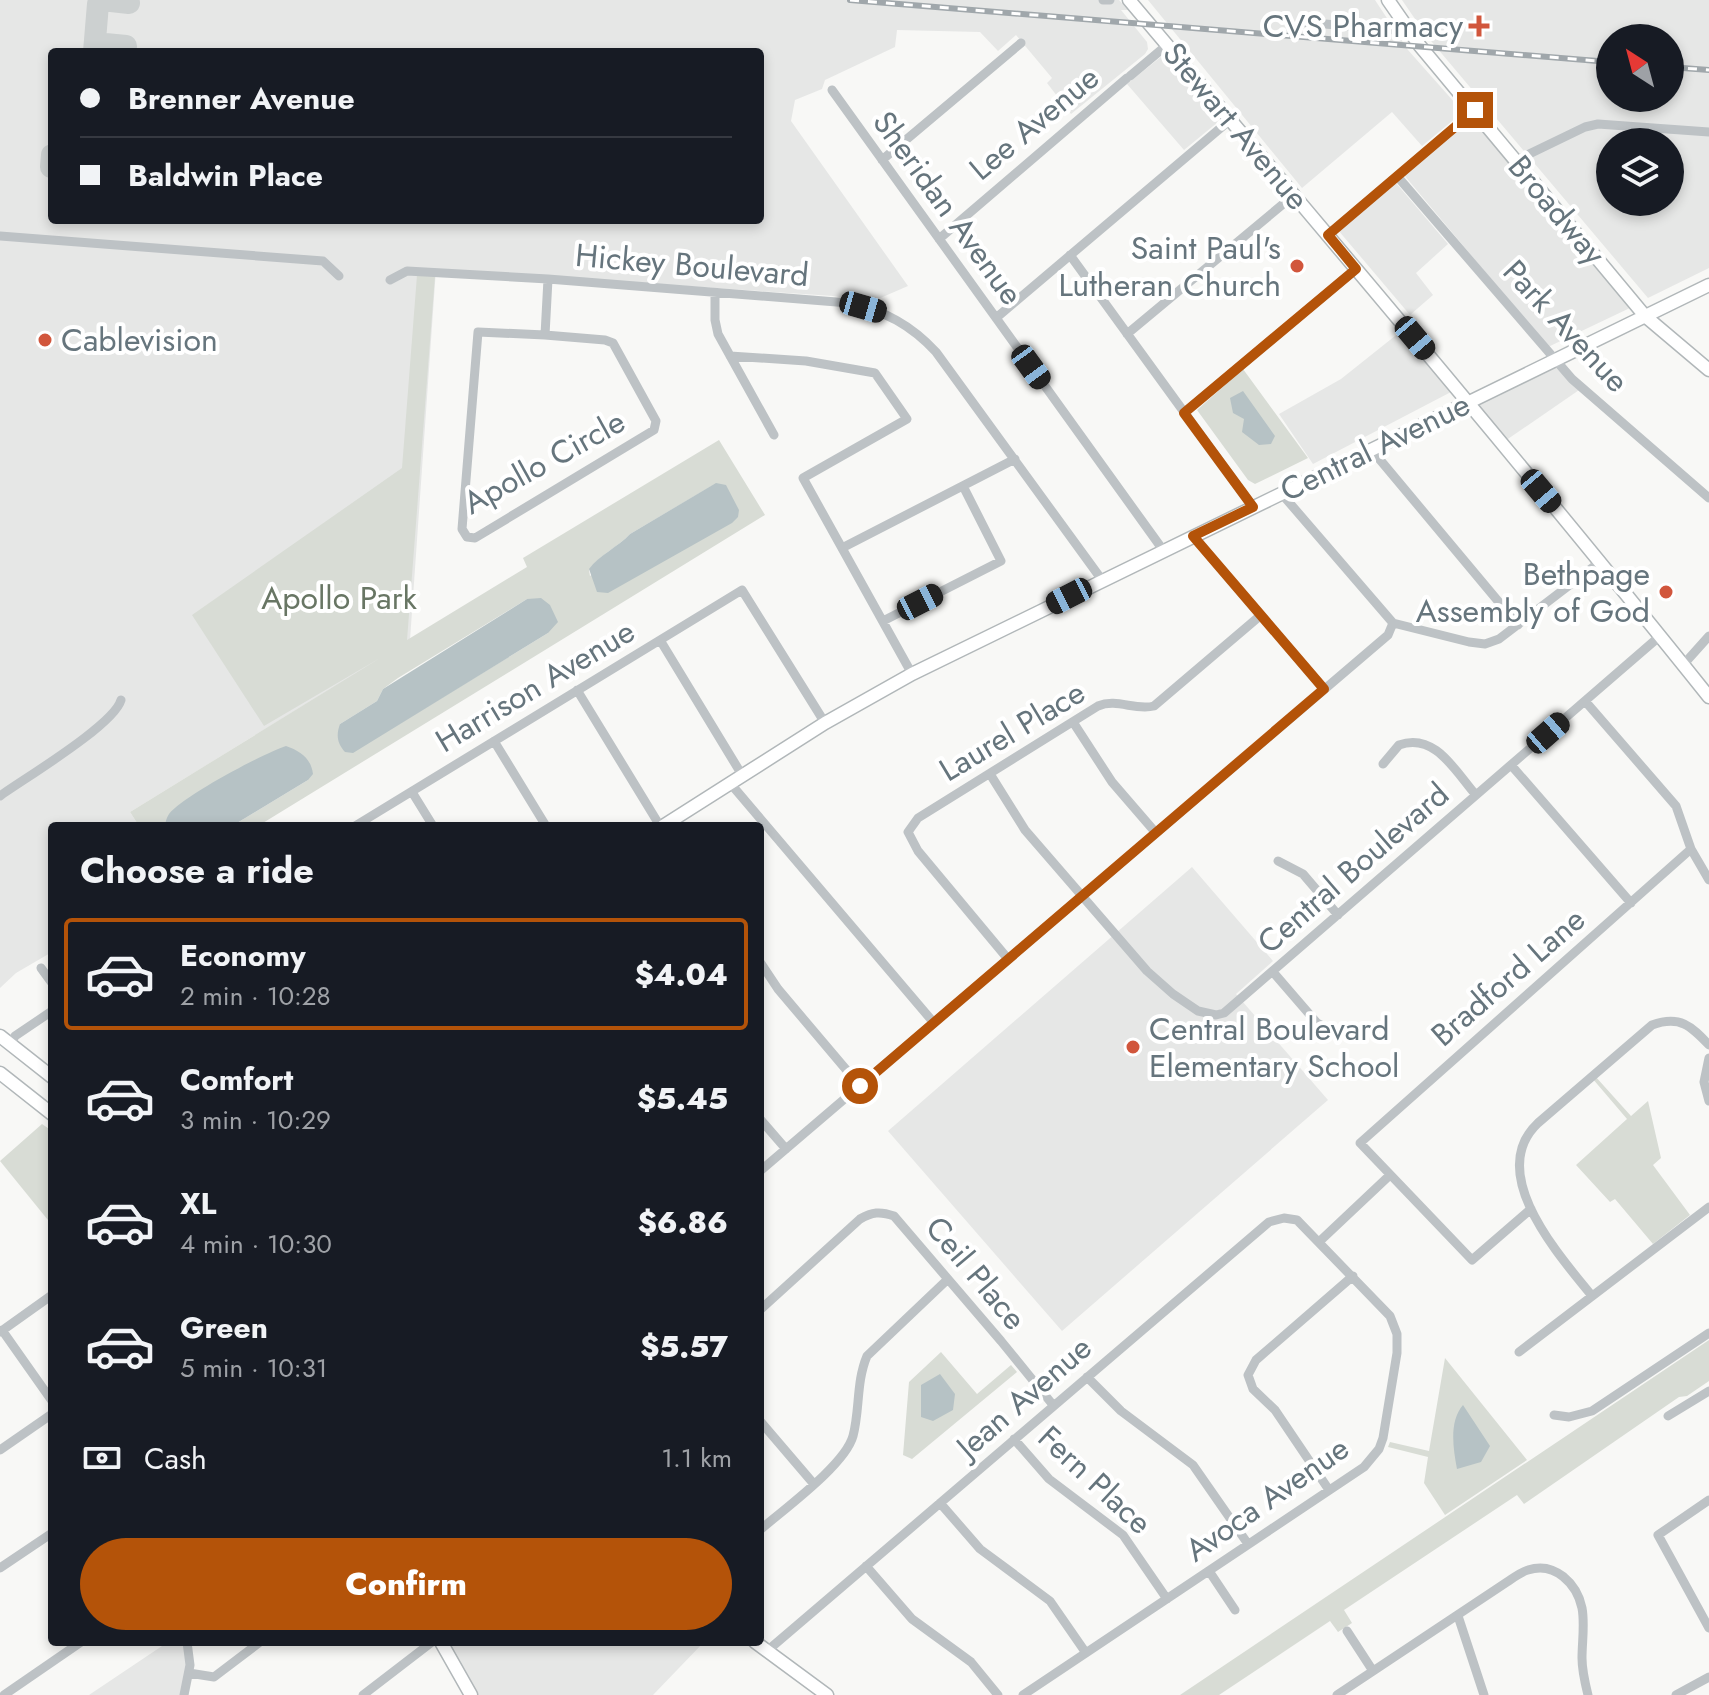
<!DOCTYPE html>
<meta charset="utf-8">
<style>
:root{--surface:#171b24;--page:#20242c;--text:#f1f3f6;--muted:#9ea1a6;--line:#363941;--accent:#b45309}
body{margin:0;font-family:Jost,sans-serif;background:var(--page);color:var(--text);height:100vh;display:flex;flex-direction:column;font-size:30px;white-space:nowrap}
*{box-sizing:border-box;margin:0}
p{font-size:26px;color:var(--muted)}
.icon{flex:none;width:44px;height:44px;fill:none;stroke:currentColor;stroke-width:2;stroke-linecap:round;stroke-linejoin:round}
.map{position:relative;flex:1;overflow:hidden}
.sheet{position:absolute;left:48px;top:822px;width:716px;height:824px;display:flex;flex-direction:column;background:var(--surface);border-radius:8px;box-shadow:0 4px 12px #0003}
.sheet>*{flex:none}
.banner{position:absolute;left:48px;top:48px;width:716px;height:176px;border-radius:8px;box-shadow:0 4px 12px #0003;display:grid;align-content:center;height:176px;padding:0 32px;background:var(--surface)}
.needle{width:52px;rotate:324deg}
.buttons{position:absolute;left:1596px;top:24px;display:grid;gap:16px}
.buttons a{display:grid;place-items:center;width:88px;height:88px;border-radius:50%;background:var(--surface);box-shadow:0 4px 12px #0003;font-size:40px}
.end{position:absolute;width:36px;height:36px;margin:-18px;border:10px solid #b45309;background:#fff;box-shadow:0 0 0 4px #fff}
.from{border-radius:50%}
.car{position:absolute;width:24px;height:48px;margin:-24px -12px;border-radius:10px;box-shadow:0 0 6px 2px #0007;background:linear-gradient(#222 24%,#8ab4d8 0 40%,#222 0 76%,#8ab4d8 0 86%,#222 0)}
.banner b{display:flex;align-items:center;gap:28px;height:76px;font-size:30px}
.banner b+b{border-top:2px solid var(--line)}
.banner i{width:20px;height:20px;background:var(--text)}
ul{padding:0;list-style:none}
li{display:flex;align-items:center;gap:24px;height:112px;margin:0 16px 12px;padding:0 16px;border:4px solid transparent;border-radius:8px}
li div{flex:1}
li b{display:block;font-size:30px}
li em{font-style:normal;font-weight:800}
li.active{border-color:var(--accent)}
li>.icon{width:72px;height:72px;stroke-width:1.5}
h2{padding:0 32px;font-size:36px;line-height:96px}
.pay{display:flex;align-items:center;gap:20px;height:88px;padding:0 32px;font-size:30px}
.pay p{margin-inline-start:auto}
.cta{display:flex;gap:16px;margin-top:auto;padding:16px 32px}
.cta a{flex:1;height:92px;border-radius:48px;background:var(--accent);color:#fff;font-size:32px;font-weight:800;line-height:92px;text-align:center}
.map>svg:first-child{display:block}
.built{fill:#e6e7e6;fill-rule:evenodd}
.green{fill:#d8dcd5;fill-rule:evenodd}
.water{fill:#b6c2c5}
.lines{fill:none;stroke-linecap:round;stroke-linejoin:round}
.taxiway{stroke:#ccd0d0;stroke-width:22}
.major-casing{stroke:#b1b7b9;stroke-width:15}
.minor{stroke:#bdc2c5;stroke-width:9}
.major{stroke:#fff;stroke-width:12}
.rail-casing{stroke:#a0a7ab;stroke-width:6}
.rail{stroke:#fff;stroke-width:3;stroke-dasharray:9;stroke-linecap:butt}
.route{stroke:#b45309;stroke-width:10}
.poi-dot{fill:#d1563c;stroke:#fff;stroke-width:3}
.labels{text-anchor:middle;stroke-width:8;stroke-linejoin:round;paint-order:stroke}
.poi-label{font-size:32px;fill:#66757d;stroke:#fff;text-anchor:end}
.street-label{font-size:32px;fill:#66757d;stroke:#fff}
.park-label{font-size:32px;fill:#687664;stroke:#fff}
</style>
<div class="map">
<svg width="1709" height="1695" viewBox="0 0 1709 1695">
<rect width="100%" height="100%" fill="#f8f8f6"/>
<path class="built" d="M0,0H1119L1128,10H1121L1147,42L1148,49L1145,54L1071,114L1047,83L1052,78L1016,35L998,51L980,32L897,30L895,47L825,80L822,89L795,100L791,121L908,286L871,302L833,296L436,269L410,640L130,812L139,826H52V952L16,973L0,988ZM52,52H760V220H52Z
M1148,0H1375L1408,50L1463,112L1422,146L1392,112L1302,188Z
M1402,0H1709V268L1648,298L1426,35ZM1610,38H1670V98H1610ZM1610,142H1670V202H1610Z
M1162,56L1218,122L1184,150L1127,84Z
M1473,118L1632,307L1548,347L1404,175Z
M1396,183L1448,244L1416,273L1433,295L1410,315L1338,230Z
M1400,332L1451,392L1313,464L1279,414L1341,379Z
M1555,359L1582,388L1502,443L1468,401Z
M1192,867L1273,961L1236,994L1328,1100L1062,1331L888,1131Z
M168,1642H186L189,1665L183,1695H89Z
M438,1642H704L653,1695H468Z"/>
<path class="green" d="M417,275L435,276L407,640L527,567L523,558L719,440L765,515L258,826H232L308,780L165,826H139L130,812L380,658L264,726L192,615L402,468ZM715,484L590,576L589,570C599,555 618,547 630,534ZM527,599L548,633L353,752L340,724L377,701L383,689L398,678Z
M1243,369L1308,458L1255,484L1248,480L1197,410Z
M1595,1076L1631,1116L1648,1101L1661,1158L1653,1165L1690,1215L1653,1244L1615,1199L1610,1202L1576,1165L1627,1119L1592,1078Z
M42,1124L52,1131V1225L0,1161Z
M1709,1340V1381L1687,1396L1679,1397L1524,1504L1517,1495L1344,1610L1352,1623L1338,1632L1330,1621L1219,1695H1180Z
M941,1352L977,1394L1011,1365L1017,1372L912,1459L903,1455L909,1382Z
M1445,1358L1527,1460L1445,1515L1424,1483L1428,1457L1388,1447L1390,1442L1429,1451Z"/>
<path class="water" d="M1243,391L1275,436L1271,444L1259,445L1242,432L1244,419L1233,413L1230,398Z
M716,483L726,485L739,510L738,517L732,523L608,593L597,592L589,569C599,555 618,547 630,534Z
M541,598L550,605L558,622L548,633L353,753L345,752C337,743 336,735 340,724L377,701L383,689L527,599Z
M286,746C300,751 311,758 313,774L308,780L232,826H165C166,821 166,819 169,814C183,796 262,754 286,746Z
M940,1374L955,1394L953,1410L933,1421L921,1417V1385Z
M1463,1405L1490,1446L1481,1462L1457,1469C1453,1448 1449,1421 1463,1405Z"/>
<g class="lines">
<path class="taxiway" d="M95,43L126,46
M94,52L98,4L102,0L129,3
M51,167L52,155"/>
<defs>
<path id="major" d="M1129,0C1324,231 1520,461 1709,697
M1388,0L1420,46L1645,316L1709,370
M663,826L825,723L912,674L1709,285
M0,1036L52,1077
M0,1073L52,1114
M441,1642L471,1695
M755,1642L827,1695"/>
</defs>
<use href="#major" class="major-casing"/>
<path class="minor" d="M1103,0H1110
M1301,22L1408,31
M1130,76L1167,45
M832,90L1163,550
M882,160L1021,43
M1517,160L1585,127L1598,124L1709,132
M1397,176L1572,379L1709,498
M1328,235L1475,110
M0,236L323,261L339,276
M939,239L1127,78
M1070,255L1253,507
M390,280L407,271L548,279L849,303C885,311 911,325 936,352L1102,580
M715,293V320L718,334L774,435
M996,318L1230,120
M1127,334L1294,195
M545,335L605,340L613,343L656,421L654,430L475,538L467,537L462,529L478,332L545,335L548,279
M730,356L806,361L875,373L907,419L803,478L912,674
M1184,413L1356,269
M1371,449L1518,625
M1281,493L1393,623L1469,642L1485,644L1499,639L1601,561
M1193,536L1324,689
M842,548L1015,459
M883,621L1001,561L963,486
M660,640L742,775
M1683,665L1709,636
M577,690L660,826
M1585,701L1676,806L1691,849L1709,880
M1073,722L1112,782L1156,833
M494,741L546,826
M1383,764L1399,745C1435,732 1455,771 1476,795
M1511,765L1631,903
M990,774L1025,830L1147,971L1173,994L1198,1011L1216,1015L1224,1013L1660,636
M730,783L934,1023
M412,792L433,826
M0,796C25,778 114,725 121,700
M355,826L742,590L825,723
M1278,861L1303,874L1338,915
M1008,959L918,851L908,832L918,818L1098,706C1117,698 1135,711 1154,706L1261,615
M760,962L778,989L860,1086
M41,968L52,983
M1273,972L1317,1023L1335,1032
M11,1044L15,1036L52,1011
M1709,1058L1704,1082L1709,1101
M760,1119L786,1149
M760,1171L1388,635L1393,623
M1531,1209L1472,1260L1360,1143L1691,849
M1320,1241L1390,1175
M1592,1296C1559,1255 1485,1173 1538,1123L1652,1025C1680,1015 1691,1026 1709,1045
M760,1310L860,1219C872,1212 880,1211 894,1216L1001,1341L1053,1405
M2,1330L52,1401
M0,1332L52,1295
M1519,1352L1709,1207
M1087,1377L1121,1411L1193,1465L1248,1544
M1554,1415L1569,1417L1592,1411L1709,1333
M1668,1416L1709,1391
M760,1421L813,1483
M1014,1439L1049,1479L1123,1535L1167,1599
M0,1450L52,1414
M1329,1490L1275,1410L1253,1389L1248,1375L1256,1360L1353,1276
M1709,1500L1658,1535L1709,1628
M940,1503L980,1549L1050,1601L1086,1653
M760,1530C784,1509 845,1465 853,1436C860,1410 856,1382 867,1356L948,1279
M866,1566L912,1619L971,1662L998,1695
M0,1568L52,1533
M1209,1571L1235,1610
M1458,1616L1484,1695
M1347,1631L1373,1671
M767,1651L1269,1222L1284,1218L1297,1220L1390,1316L1397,1334V1353L1383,1438L1379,1449L1364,1467L1023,1695
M189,1673L214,1677L260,1642
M4,1695L81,1642
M184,1695L190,1665L187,1642
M363,1695L432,1642
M1337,1695L1507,1582C1513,1578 1521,1572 1528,1570C1555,1561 1577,1584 1582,1608C1585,1624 1582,1642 1582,1658C1582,1671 1585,1683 1588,1695
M1676,1695L1709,1677"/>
<use href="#major" class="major"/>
<defs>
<path id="rail" d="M850,0L1610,62
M1670,67L1709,70"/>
</defs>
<use href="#rail" class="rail-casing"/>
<use href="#rail" class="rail"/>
</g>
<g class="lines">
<path class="route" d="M860,1086L1324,689L1193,536L1253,507L1184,413L1356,269L1328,235L1475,110"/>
</g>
<g class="poi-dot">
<path d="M1475 14h8v8h8v8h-8v8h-8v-8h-8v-8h8z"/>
<circle cx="1297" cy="266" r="8"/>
<circle cx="45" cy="340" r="8"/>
<circle cx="1666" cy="592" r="8"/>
<circle cx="1133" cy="1047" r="8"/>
</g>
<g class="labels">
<g class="poi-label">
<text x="1463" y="37">CVS Pharmacy</text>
<text x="1281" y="259">Saint Paul's<tspan x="1281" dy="37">Lutheran Church</tspan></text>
<text x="61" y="351" text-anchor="start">Cablevision</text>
<text x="1650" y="585">Bethpage<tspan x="1650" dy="37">Assembly of God</tspan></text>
<text x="1149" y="1040" text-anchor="start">Central Boulevard<tspan x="1149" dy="37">Elementary School</tspan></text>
</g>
<g class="street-label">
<text transform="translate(1034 123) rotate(-40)" y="11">Lee Avenue</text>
<text transform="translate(1236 126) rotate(50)" y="11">Stewart Avenue</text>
<text transform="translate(948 208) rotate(54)" y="11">Sheridan Avenue</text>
<text transform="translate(1557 210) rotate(50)" y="11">Broadway</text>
<text transform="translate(692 265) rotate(5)" y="11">Hickey Boulevard</text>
<text transform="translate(1566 326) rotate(47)" y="11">Park Avenue</text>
<text transform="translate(1375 447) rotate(-26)" y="11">Central Avenue</text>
<text transform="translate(544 462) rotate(-29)" y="11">Apollo Circle</text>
<text transform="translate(535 686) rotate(-31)" y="11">Harrison Avenue</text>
<text transform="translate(1012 731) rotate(-31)" y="11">Laurel Place</text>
<text transform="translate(1353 868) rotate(-41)" y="11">Central Boulevard</text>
<text transform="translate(1508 977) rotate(-41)" y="11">Bradford Lane</text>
<text transform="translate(976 1273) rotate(50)" y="11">Ceil Place</text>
<text transform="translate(1024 1397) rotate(-41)" y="11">Jean Avenue</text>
<text transform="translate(1095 1480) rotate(43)" y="11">Fern Place</text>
<text transform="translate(1267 1499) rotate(-35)" y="11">Avoca Avenue</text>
</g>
<g class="park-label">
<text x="339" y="609">Apollo Park</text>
</g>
</g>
</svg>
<div class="buttons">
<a><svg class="needle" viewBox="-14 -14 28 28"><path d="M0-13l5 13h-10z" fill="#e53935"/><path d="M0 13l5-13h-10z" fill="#9ea1a6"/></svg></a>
<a><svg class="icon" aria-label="layers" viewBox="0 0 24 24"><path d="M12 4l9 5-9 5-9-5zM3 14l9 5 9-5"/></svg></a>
</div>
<i class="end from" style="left:860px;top:1086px"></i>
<i class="end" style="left:1475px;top:110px"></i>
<i class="car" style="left:863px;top:307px;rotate:106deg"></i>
<i class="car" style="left:1415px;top:338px;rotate:140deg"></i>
<i class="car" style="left:1031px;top:367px;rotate:144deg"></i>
<i class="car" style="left:1541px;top:491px;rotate:140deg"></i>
<i class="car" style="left:1069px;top:596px;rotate:243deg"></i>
<i class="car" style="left:920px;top:602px;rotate:63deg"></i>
<i class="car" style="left:1548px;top:733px;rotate:49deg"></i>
<div class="banner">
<b><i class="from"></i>Brenner Avenue</b>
<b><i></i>Baldwin Place</b>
</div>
<section class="sheet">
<h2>Choose a ride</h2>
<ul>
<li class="active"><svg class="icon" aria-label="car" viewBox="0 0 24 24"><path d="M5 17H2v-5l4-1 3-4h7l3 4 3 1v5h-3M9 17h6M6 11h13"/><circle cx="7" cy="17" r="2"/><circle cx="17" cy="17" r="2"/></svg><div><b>Economy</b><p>2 min · 10:28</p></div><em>$4.04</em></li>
<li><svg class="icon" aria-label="car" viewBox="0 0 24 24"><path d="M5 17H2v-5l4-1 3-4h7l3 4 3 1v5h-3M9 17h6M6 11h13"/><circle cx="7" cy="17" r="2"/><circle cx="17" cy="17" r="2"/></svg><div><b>Comfort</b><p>3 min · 10:29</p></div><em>$5.45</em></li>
<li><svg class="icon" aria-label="car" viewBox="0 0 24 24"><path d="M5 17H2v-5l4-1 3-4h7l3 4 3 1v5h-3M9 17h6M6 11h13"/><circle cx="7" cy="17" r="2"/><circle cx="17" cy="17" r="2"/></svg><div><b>XL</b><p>4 min · 10:30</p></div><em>$6.86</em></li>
<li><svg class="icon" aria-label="car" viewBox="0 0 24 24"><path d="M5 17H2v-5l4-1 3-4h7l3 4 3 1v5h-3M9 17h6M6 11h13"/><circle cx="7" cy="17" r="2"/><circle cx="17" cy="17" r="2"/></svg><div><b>Green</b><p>5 min · 10:31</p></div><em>$5.57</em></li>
</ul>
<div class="pay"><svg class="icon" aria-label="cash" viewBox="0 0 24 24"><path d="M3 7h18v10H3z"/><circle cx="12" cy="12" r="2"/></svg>Cash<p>1.1 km</p></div>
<div class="cta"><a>Confirm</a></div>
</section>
</div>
